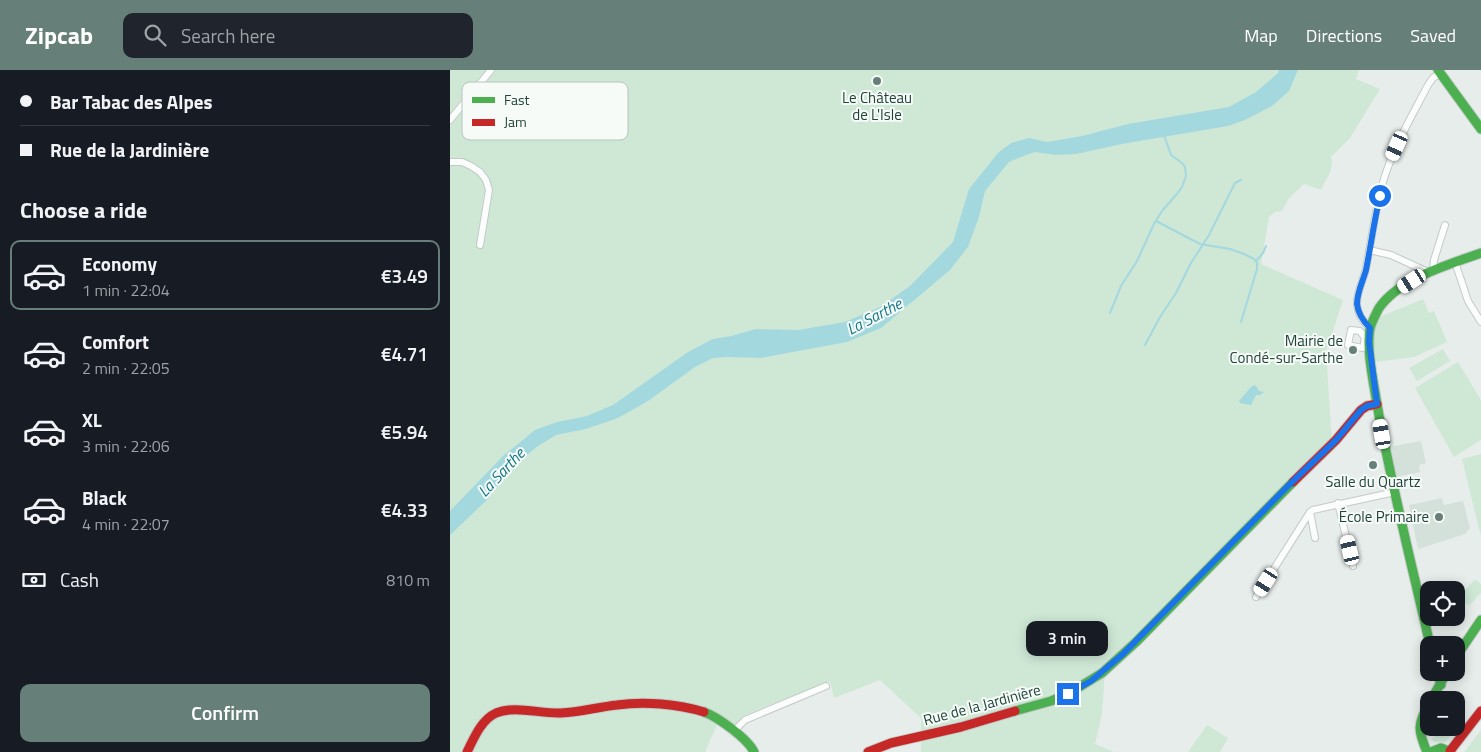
<!DOCTYPE html>
<meta charset="utf-8">
<style>
:root{--surface:#171b24;--page:#20242c;--text:#f1f3f6;--muted:#9ea1a6;--line:#363941;--accent:#667f78}
body{margin:0;font-family:"Titillium Web",sans-serif;background:var(--page);color:var(--text);height:100vh;display:flex;flex-direction:column;font-size:19px;white-space:nowrap}
*{box-sizing:border-box;margin:0}
p{font-size:16px;color:var(--muted)}
.icon{flex:none;width:28px;height:28px;fill:none;stroke:currentColor;stroke-width:2;stroke-linecap:round;stroke-linejoin:round}
.map{position:relative;flex:1;overflow:hidden}
.drawer{display:flex;flex-direction:column;background:var(--surface);width:450px}
.drawer>*{flex:none}
.top-card{display:grid;align-content:center;height:110px;padding:0 20px;background:var(--surface)}
.buttons{position:absolute;left:970px;top:511px;display:grid;gap:10px}
.buttons a{display:grid;place-items:center;width:45px;height:45px;border-radius:10px;background:var(--surface);box-shadow:0 2px 12px #0003;font-size:25px}
.end{position:absolute;width:22px;height:22px;margin:-11px;border:6px solid #1a73e8;background:#fff;box-shadow:0 0 0 2px #fff}
.from{border-radius:50%}
.bubble{position:absolute;height:35px;border-radius:10px;background:var(--surface);box-shadow:0 2px 12px #0003;font-size:16px;font-weight:600;line-height:35px;text-align:center}
.car{position:absolute;width:15px;height:30px;margin:-15px -8px;border-radius:6px;box-shadow:0 0 4px 1px #0007;background:linear-gradient(#fff 24%,#345 0 40%,#fff 0 76%,#345 0 86%,#fff 0)}
.top-card b{display:flex;align-items:center;gap:18px;height:48px;font-size:19px}
.top-card b+b{border-top:1px solid var(--line)}
.top-card i{width:12px;height:12px;background:var(--text)}
ul{padding:0;list-style:none}
li{display:flex;align-items:center;gap:15px;height:70px;margin:0 10px 8px;padding:0 10px;border:2px solid transparent;border-radius:10px}
li div{flex:1}
li b{display:block;font-size:19px}
li em{font-style:normal;font-weight:600}
li.selected{border-color:var(--accent)}
li>.icon{width:45px;height:45px;stroke-width:1.5}
h2{padding:0 20px;font-size:22px;line-height:60px}
.pay{display:flex;align-items:center;gap:12px;height:55px;padding:0 20px;font-size:19px}
.pay p{margin-inline-start:auto}
.primary-button{display:flex;gap:10px;margin-top:auto;padding:10px 20px}
.primary-button a{flex:1;height:58px;border-radius:10px;background:var(--accent);color:#fff;font-size:20px;font-weight:600;line-height:58px;text-align:center}
header{display:flex;align-items:center;gap:30px;box-sizing:border-box;height:70px;padding:0 25px;background:var(--accent);color:#fff}
header strong{font-size:24px}
nav{display:flex;gap:28px;margin-inline-start:auto;font-size:18px}
.search{width:350px;height:45px;background:var(--page);display:flex;align-items:center;gap:12px;box-sizing:border-box;padding:0 18px;border-radius:10px;color:var(--muted);font-size:19px}
main{display:flex;flex:1;min-height:0}
.map>svg:first-child{display:block}
.built{fill:#d4e0da}
.green{fill:#cfe8d6}
.water{fill:#a4d8df}
.lines{fill:none;stroke-linecap:round;stroke-linejoin:round}
.stream{stroke:#a4d8df;stroke-width:2}
.street-casing{stroke:#c4cac7;stroke-width:8}
.fast-casing{stroke:#c2cbc7;stroke-width:11}
.jam-casing{stroke:#c2cbc7;stroke-width:11}
.street{stroke:#fbfcfc;stroke-width:6}
.fast{stroke:#4caf50;stroke-width:9}
.jam{stroke:#c62828;stroke-width:9}
.route{stroke:#1a73e8;stroke-width:6}
.poi-dot{fill:#667f78;stroke:#f6fbf8;stroke-width:2}
.labels{text-anchor:middle;stroke-width:4;stroke-linejoin:round;paint-order:stroke}
.poi-label{font-size:15px;fill:#21443a;stroke:#f6fbf8}
.street-label{font-size:15px;fill:#21443a;stroke:#f6fbf8}
.water-label{font-size:16px;font-style:italic;fill:#137788;stroke:#f6fbf8}
.key{fill:#f6fbf8;stroke:#b6c4bf;stroke-width:1}
.key-label{font-size:14px;fill:#21443a}
</style>
<header>
<strong>Zipcab</strong>
<div class="search"><svg class="icon" aria-label="search" viewBox="0 0 24 24"><circle cx="10" cy="10" r="6"/><path d="M15 15l6 6"/></svg>Search here</div>
<nav><a>Map</a><a>Directions</a><a>Saved</a></nav>
</header>
<main>
<section class="drawer">
<div class="top-card">
<b><i class="from"></i>Bar Tabac des Alpes</b>
<b><i></i>Rue de la Jardinière</b>
</div>
<h2>Choose a ride</h2>
<ul>
<li class="selected"><svg class="icon" aria-label="car" viewBox="0 0 24 24"><path d="M5 17H2v-5l4-1 3-4h7l3 4 3 1v5h-3M9 17h6M6 11h13"/><circle cx="7" cy="17" r="2"/><circle cx="17" cy="17" r="2"/></svg><div><b>Economy</b><p>1 min · 22:04</p></div><em>€3.49</em></li>
<li><svg class="icon" aria-label="car" viewBox="0 0 24 24"><path d="M5 17H2v-5l4-1 3-4h7l3 4 3 1v5h-3M9 17h6M6 11h13"/><circle cx="7" cy="17" r="2"/><circle cx="17" cy="17" r="2"/></svg><div><b>Comfort</b><p>2 min · 22:05</p></div><em>€4.71</em></li>
<li><svg class="icon" aria-label="car" viewBox="0 0 24 24"><path d="M5 17H2v-5l4-1 3-4h7l3 4 3 1v5h-3M9 17h6M6 11h13"/><circle cx="7" cy="17" r="2"/><circle cx="17" cy="17" r="2"/></svg><div><b>XL</b><p>3 min · 22:06</p></div><em>€5.94</em></li>
<li><svg class="icon" aria-label="car" viewBox="0 0 24 24"><path d="M5 17H2v-5l4-1 3-4h7l3 4 3 1v5h-3M9 17h6M6 11h13"/><circle cx="7" cy="17" r="2"/><circle cx="17" cy="17" r="2"/></svg><div><b>Black</b><p>4 min · 22:07</p></div><em>€4.33</em></li>
</ul>
<div class="pay"><svg class="icon" aria-label="cash" viewBox="0 0 24 24"><path d="M3 7h18v10H3z"/><circle cx="12" cy="12" r="2"/></svg>Cash<p>810 m</p></div>
<div class="primary-button"><a>Confirm</a></div>
</section>
<div class="map">
<svg width="1031" height="682" viewBox="0 0 1031 682">
<rect width="100%" height="100%" fill="#e7edea"/>
<path class="built" d="M971,371L976,393L969,395L970,402L946,407L939,377Z
M992,428L994,435L1013,431L1020,458L1015,464L968,479L959,435Z"/>
<path class="green" d="M0,0H909L906,9L930,19L900,68L881,87C885,99 876,109 871,120L854,114L839,128L832,141L825,142L819,147L811,194L893,230L876,282L882,372L762,501L691,566L655,602L652,644L645,674L664,682H471V648L430,610L384,628L380,611L293,646L284,657L269,650L255,682H0Z
M973,229L979,243L984,241L997,272L964,287L925,292L923,263L927,248Z
M993,279L1000,291L967,311L959,298Z
M1008,292L1031,330V370L1004,387L965,318Z
M1031,384V463H1030L1012,389Z
M1025,509L1031,514V523L1019,536L1009,527Z
M1006,640L1015,648L1014,651L995,672H985L981,669L984,667V664L982,663L979,667C974,660 975,654 979,647V658H1006Z
M757,655L778,668L770,682H738Z
M1031,660V682H1014Z"/>
<path class="water" d="M829,0H848L839,21L822,36L795,50L778,56L672,74L626,84L605,85L585,82L576,85L559,92L535,121L529,147L518,177L500,200L431,258L397,272L311,288L279,287L263,288L245,297L198,331L168,348L136,359L106,365L88,376L68,392L46,417L37,430L0,465V441L53,386L85,360L107,352L137,346L163,335L238,282L263,269L281,266L306,259L348,260L395,252L430,237L460,216L503,172L519,119L548,83L561,73L579,68L597,72L632,66L678,54L779,37L806,22L828,3Z
M804,315L806,316L809,321L814,322L810,325H806L801,335L790,333L789,331L801,317Z"/>
<g class="lines">
<path class="stream" d="M706,151L750,174L780,179L794,184L804,189L807,193V199L791,252
M806,191L813,183L816,176
M660,243L671,216L687,191L704,154L712,141L727,124L732,117L736,106L735,97L732,93L721,85L714,65
M695,275L710,247L726,223L741,193L759,165L785,113L791,110"/>
<defs>
<path id="street" d="M0,50L41,0
M0,92H12L21,96L30,102L36,110L39,120L30,175
M919,180L941,185L978,202
M1005,192L1018,231L1031,252
M983,200L984,190L995,155
M920,258C913,252 908,244 907,235C906,222 914,210 916,198C923,164 926,129 938,97C948,69 964,42 978,15L983,8L990,3
M901,260L910,261L915,268L913,278L898,275Z
M888,433L903,496
M860,442L865,468
M806,527L860,442L863,440L945,422
M283,662L295,650L376,616"/>
<path id="fast" d="M988,0L1031,59
M980,575C962,495 941,415 927,334C924,315 916,278 920,259C921,253 926,244 929,238C950,208 998,195 1031,183
M1006,587L1031,550
M987,602L991,615
M981,630L997,602
M565,641L601,631L618,624L652,603L686,572L843,412
M254,642C268,647 298,669 304,682
M977,682C968,661 967,654 979,634
M981,682L991,678L1001,682"/>
<path id="jam" d="M843,412L886,370L911,340L917,336L927,334
M1000,681L1031,641
M17,682C24,668 31,650 46,643C66,635 90,644 111,643C130,642 148,637 167,635C194,631 228,634 254,642
M418,682L441,673L511,657L565,641"/>
</defs>
<use href="#street" class="street-casing"/>
<use href="#fast" class="fast-casing"/>
<use href="#jam" class="jam-casing"/>
<use href="#street" class="street"/>
<use href="#fast" class="fast"/>
<use href="#jam" class="jam"/>
</g>
<g class="lines">
<path class="route" d="M618,624L641,611L673,584L838,416L886,370L911,340L917,336L927,334L919,272L920,258C913,251 908,244 907,234C907,222 913,211 916,200C921,175 924,151 930,126"/>
</g>
<g class="poi-dot">
<circle cx="427" cy="11" r="5"/>
<circle cx="903" cy="280" r="5"/>
<circle cx="923" cy="395" r="5"/>
<circle cx="989" cy="447" r="5"/>
</g>
<g class="labels">
<g class="poi-label">
<text x="427" y="33">Le Château<tspan x="427" dy="17">de L'Isle</tspan></text>
<text x="893" y="276" text-anchor="end">Mairie de<tspan x="893" dy="17">Condé-sur-Sarthe</tspan></text>
<text x="923" y="417">Salle du Quartz</text>
<text x="979" y="452" text-anchor="end">École Primaire</text>
</g>
<g class="street-label">
<text transform="translate(532 635) rotate(-15)" y="5">Rue de la Jardinière</text>
</g>
<g class="water-label">
<text transform="translate(424 246) rotate(-28)" y="6">La Sarthe</text>
<text transform="translate(51 402) rotate(-47)" y="6">La Sarthe</text>
</g>
</g>
<rect x="12" y="12" width="166" height="58" rx="8" class="key"/>
<rect x="22" y="27" width="23" height="6" fill="#4caf50"/>
<rect x="22" y="49" width="23" height="7" fill="#c62828"/>
<g class="key-label">
<text x="54" y="35">Fast</text>
<text x="54" y="57">Jam</text>
</g>
</svg>
<div class="buttons">
<a><svg class="icon" aria-label="locate" viewBox="0 0 24 24"><circle cx="12" cy="12" r="6"/><path d="M12 2v4M12 18v4M2 12h4M18 12h4"/></svg></a>
<a>+</a>
<a>−</a>
</div>
<i class="end from" style="left:930px;top:126px"></i>
<i class="end" style="left:618px;top:624px"></i>
<div class="bubble" style="left:576px;top:551px;width:82px">3 min</div>
<i class="car" style="left:947px;top:76px;rotate:204deg"></i>
<i class="car" style="left:962px;top:211px;rotate:237deg"></i>
<i class="car" style="left:932px;top:364px;rotate:350deg"></i>
<i class="car" style="left:900px;top:480px;rotate:347deg"></i>
<i class="car" style="left:816px;top:512px;rotate:212deg"></i>
</div>
</main>
